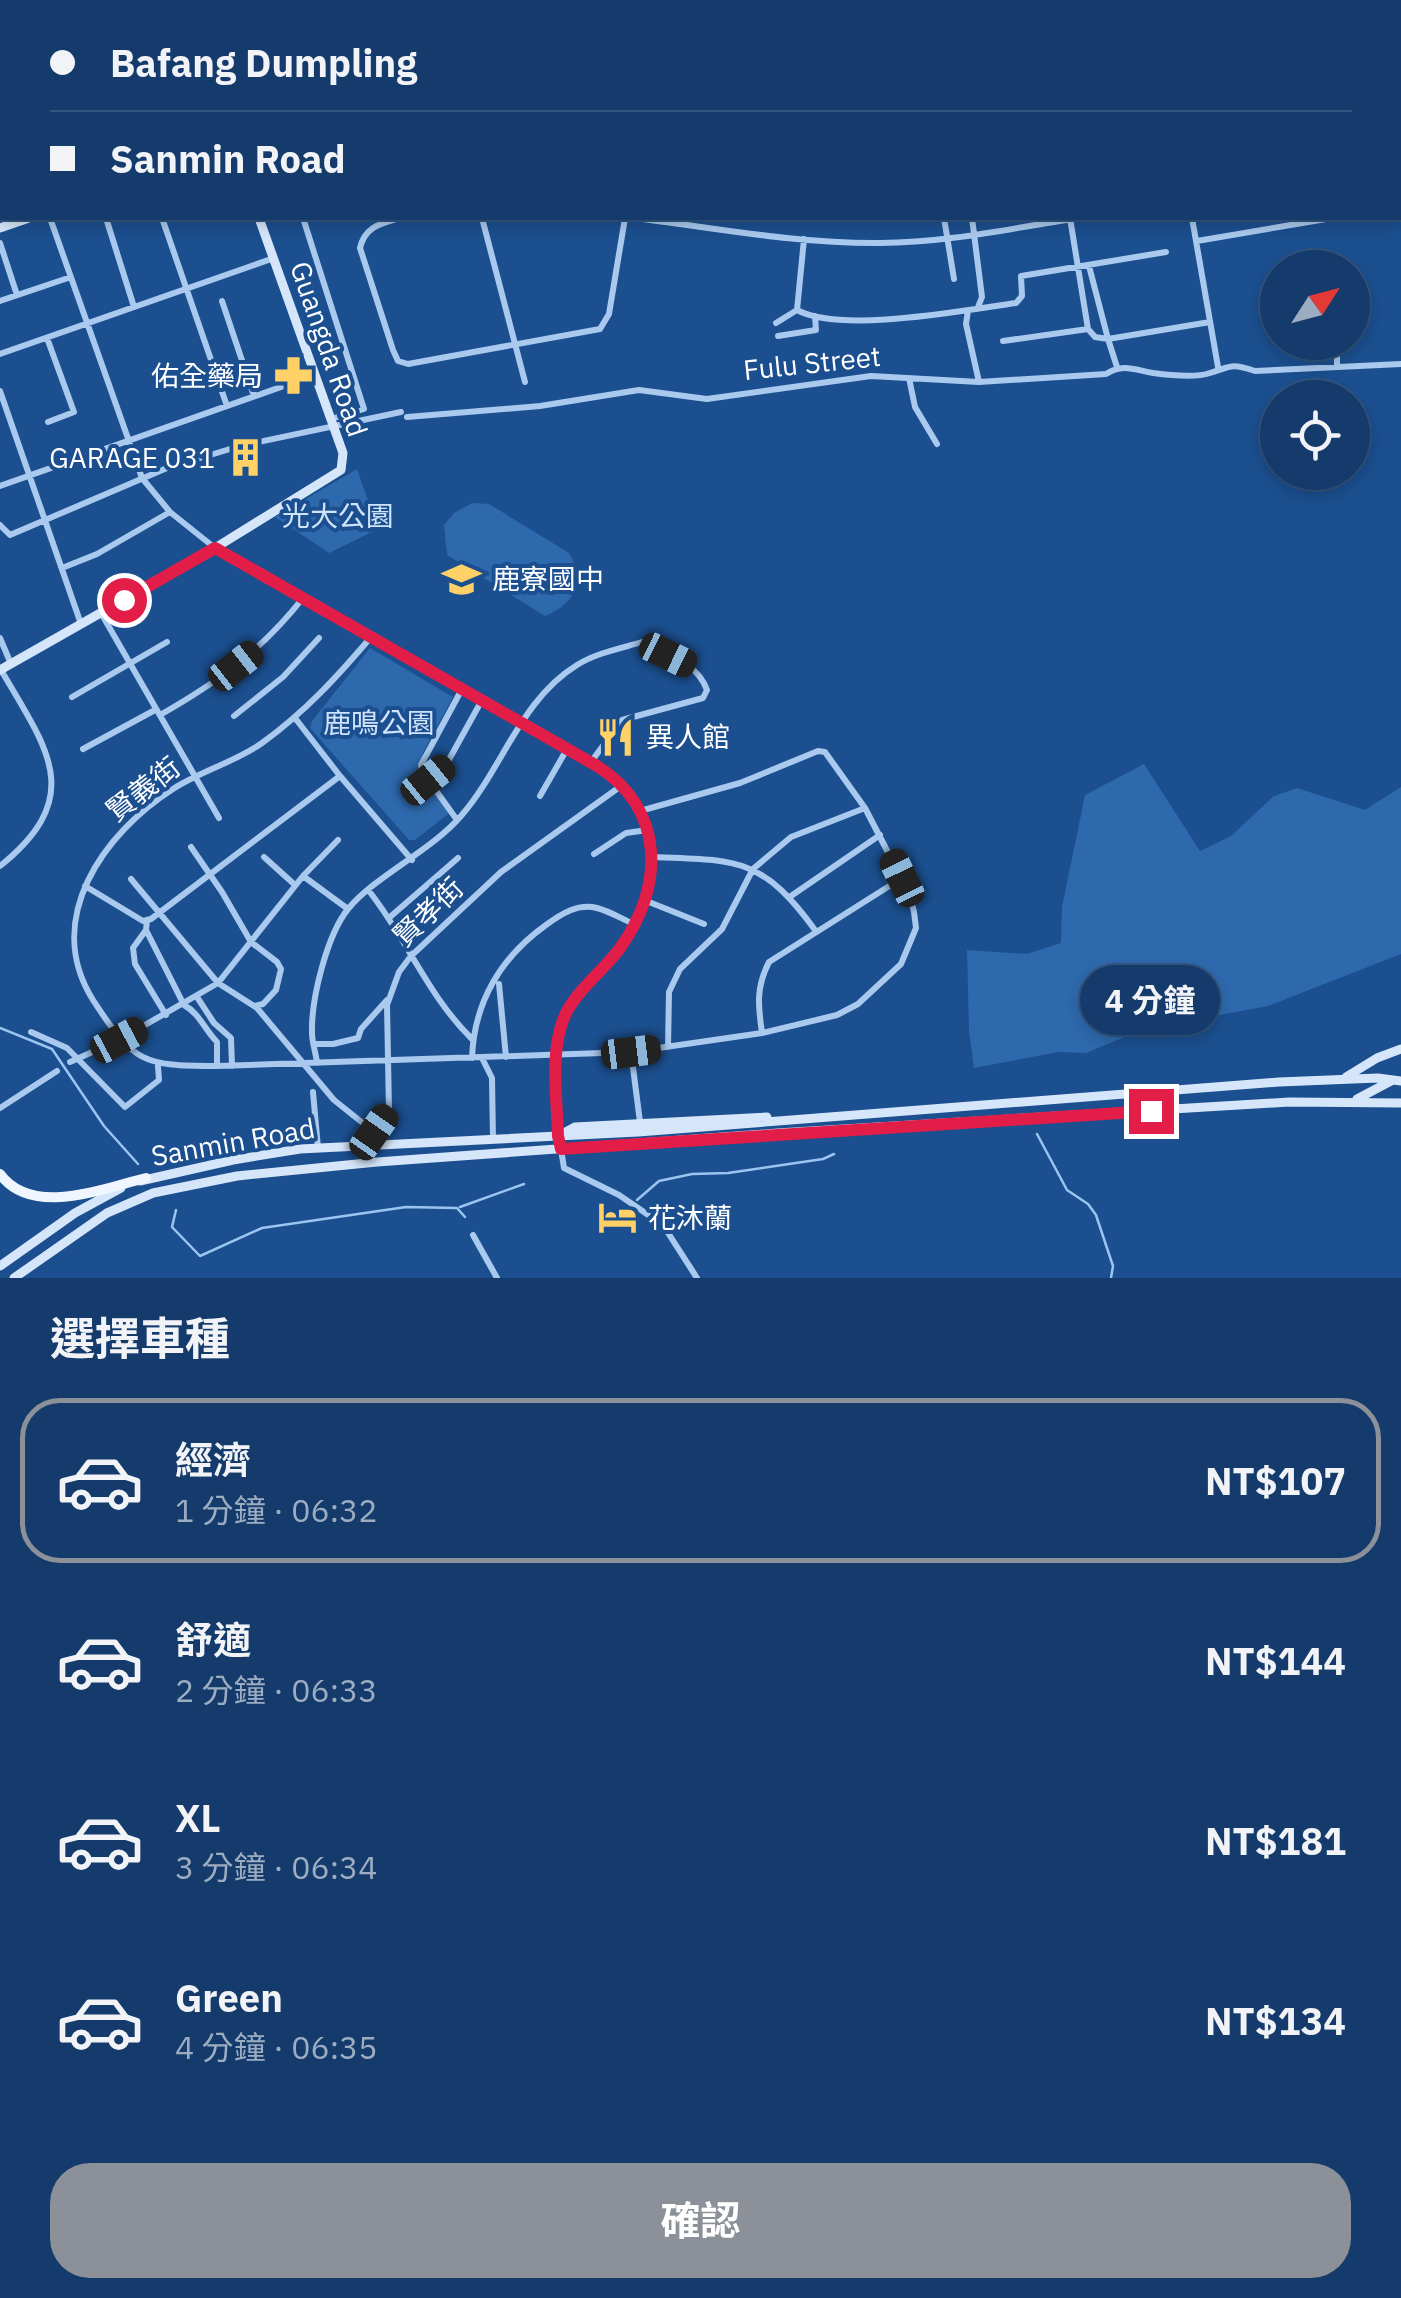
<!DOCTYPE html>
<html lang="zh-TW">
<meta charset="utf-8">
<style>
:root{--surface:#143b6b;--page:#1d4271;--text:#f1f3f6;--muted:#9dadc1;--line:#33557e;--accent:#8c9099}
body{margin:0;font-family:"IBM Plex Sans","Noto Sans TC",sans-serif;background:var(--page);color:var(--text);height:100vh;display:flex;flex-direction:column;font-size:38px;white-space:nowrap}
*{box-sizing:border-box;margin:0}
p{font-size:32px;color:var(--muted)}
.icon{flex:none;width:55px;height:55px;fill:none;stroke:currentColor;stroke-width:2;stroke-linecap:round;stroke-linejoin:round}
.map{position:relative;height:1278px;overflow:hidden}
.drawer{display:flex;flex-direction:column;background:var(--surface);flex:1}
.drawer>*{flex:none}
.top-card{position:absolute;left:0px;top:0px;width:1402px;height:220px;box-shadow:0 5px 15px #0003,0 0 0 2px var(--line);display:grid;align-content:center;height:220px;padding:0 50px;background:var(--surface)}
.needle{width:65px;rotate:54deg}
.controls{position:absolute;left:1260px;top:250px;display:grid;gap:20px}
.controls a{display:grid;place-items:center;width:110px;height:110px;border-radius:50%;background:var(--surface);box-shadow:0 5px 15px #0003,0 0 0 2px var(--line);font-size:50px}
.end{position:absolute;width:45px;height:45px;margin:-22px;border:12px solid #e11d48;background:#fff;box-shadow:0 0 0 5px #fff}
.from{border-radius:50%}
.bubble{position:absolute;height:70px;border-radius:35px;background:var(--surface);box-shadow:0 5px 15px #0003,0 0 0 2px var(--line);font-size:32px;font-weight:700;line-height:70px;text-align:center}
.car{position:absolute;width:30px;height:60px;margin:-30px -15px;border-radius:12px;box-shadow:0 0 8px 2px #0007;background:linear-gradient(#222 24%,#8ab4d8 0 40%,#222 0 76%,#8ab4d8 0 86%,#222 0)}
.top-card b{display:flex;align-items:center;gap:35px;height:95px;font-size:38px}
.top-card b+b{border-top:2px solid var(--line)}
.top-card i{width:25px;height:25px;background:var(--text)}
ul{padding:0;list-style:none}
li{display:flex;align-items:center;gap:30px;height:165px;margin:0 20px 15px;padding:0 30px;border:5px solid transparent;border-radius:40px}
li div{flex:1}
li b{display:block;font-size:38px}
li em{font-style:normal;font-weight:700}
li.selected{border-color:var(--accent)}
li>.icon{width:90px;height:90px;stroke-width:1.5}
h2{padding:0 50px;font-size:45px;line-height:120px}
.button{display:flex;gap:20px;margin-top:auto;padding:20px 50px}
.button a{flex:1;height:115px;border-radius:40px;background:var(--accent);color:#fff;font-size:40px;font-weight:700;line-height:115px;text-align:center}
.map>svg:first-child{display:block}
.green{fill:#2e69ad}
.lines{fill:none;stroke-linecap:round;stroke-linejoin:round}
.stream{stroke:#9cc4f0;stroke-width:2.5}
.street{stroke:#a9c9ee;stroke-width:6}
.secondary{stroke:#d6e6fa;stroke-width:9}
.primary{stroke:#f0f6ff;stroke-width:10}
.rail-casing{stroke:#fff;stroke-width:6}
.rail{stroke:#1b4f8f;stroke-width:2.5;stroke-dasharray:8;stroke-linecap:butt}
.route{stroke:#e11d48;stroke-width:12}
.labels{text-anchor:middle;stroke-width:8;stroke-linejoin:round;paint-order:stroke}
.street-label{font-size:28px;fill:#fff;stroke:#1b4f8f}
.poi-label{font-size:28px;fill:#fff;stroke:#1b4f8f;text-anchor:start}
.park-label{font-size:28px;fill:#cfe3fa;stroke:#1b4f8f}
</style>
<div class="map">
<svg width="1401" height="1278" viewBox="0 0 1401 1278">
<rect width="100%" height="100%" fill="#1b4f8f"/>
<path class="green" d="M357,469L378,529L329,553L275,517Z
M472,503L489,504L569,553C587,582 574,604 545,616L447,555L444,525L454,513Z
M370,648L453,697L423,753L425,773L452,811L415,840H409L310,728L312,721Z
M1144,764L1200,851L1231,836L1274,796L1297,788L1365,810L1401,787V954L1268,1006L1144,1029L1086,1053L1059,1052L974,1068L969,1031L967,950L1027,954L1061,943L1062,907L1085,795Z"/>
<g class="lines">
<path class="stream" d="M952,0L978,2
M1067,2L1080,0
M0,53L2,54
M1400,163H1401
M0,1028L52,1049L104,1126L138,1164
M1037,1134L1067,1190L1088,1204L1096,1215L1113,1266L1111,1278
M637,1200L659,1181L692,1174L728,1173L823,1159L834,1154
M460,1207L524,1184
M176,1210L172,1227L200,1256L262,1228L406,1207L457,1208L465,1217"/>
<path class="street" d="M591,0L592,2
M637,0V2
M796,0L797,2
M867,0V2
M1206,0L1207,2
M1363,0L1364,2
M519,2L530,0
M737,2L743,1
M0,96L2,95
M1400,157H1401
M50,218L142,478L170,512L215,548
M106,218L134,307
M162,218L227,406
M303,218L364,409L331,419
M400,218C381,224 365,226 360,248L393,350L398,361L408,364L600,329L609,314L625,218
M482,218L525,382
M635,218C716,228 799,244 880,243C946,243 1013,228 1078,218
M944,218L954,279
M972,218L982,297L978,307
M1070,218L1088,329L1095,337L1108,339L1117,367
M1192,218L1218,367
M804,239L797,310C841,334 965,310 1016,303L1022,296L1021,276L1166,252
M1197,241L1332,218
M0,243L17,295
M1089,266L1108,339L1210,322
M0,301L71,277
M222,301L254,396
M968,310L966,324L979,382
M776,323L797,310
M778,336L816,330L815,316
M47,338L74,412L48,422
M1003,341L1088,329
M1337,342V367
M0,354L274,258
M909,378L915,407L937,444
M0,391L81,624
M407,417L540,406L639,390L707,399L871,376L979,382L1106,374C1123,363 1135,370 1153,373C1168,375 1195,378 1210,373C1232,366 1231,363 1255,371L1401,364
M0,486L315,375
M0,525L10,535L167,468L240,446L401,412
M62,568L97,554L170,512
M101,613L219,818
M371,637C337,677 305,712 262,743C235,762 201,771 173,789C104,833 42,919 93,1000C134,1063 142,1066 217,1066L631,1052L762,1033L837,1015L858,1004L901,964L916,928L914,912L909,893L865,808L825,752L818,751L740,783L640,811
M0,638L11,664
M72,697L167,642
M160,715C218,682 261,651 303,598
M234,716L283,677L319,638
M295,718L340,776L412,860
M83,749L155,710
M428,780L446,765L482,700
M540,796L567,749
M457,820L422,771L421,765L462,689
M191,847L222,892L251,942L277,962L281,969L276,990L263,1004L254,1006
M594,854L626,833L648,830
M264,857L295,885
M652,857C737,860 762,857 815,930
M0,866C87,796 47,749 1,670
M303,876L348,909
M131,879L218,983L303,876L338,840
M85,886L143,921L151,919L340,776
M369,891C407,939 428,996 472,1039
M791,896L880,835
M644,900L704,924
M390,917L458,858
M147,920L146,930L184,1005C199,1013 205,1030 217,1042V1066
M146,930L133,948L135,964L166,1015
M499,984L506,1057
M197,997L214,1023L231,1038L232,1066
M31,1032L67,1048L125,1107L159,1080L158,1066
M762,1033C758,1005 756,987 769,962L902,878
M314,1044H333L358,1038L361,1029L387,1000
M668,1047L669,992L680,969L722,929L753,869L791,837L865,808
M631,1052L640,1122
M472,1058C474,1002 501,957 546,925C561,914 578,903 597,908C609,911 622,919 634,924
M482,1058L492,1078L493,1140
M70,1062L119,1040L218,983L257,1008L334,1100L374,1132
M317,1063C316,1053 312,1043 312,1033C311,999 327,935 348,909C375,876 431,851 461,816C503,768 520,700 577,665C596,653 622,648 642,642C667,655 697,662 707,690L703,698L622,720L591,762
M313,1092L318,1148
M0,1108L57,1071
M374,1132L389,1111L387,1005L399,972L411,956L501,872L621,786
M561,1149L564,1168L619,1195L663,1225L697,1278
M473,1235L497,1278"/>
<path class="secondary" d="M1400,46H1401
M1400,59L1401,58
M0,216L2,215
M0,228L29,218
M215,548L597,766C669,812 663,891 616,954C600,974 578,990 566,1013C549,1048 557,1097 558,1135L561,1149
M0,670L215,548L341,470L343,453L259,218
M1346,1077L1377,1058L1401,1049
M1357,1099L1391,1081
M564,1133L575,1127L767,1117
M140,1181L233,1160L300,1149L638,1132L1279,1082L1378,1078L1401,1081
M0,1266L75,1213L121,1188
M14,1278L107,1213L153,1193L237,1176L377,1162L778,1133L1289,1102L1401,1103"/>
<path class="primary" d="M0,1174C32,1218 104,1188 146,1178"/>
<defs>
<path id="rail" d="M272,2L282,0
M0,73L2,72"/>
</defs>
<use href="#rail" class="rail-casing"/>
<use href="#rail" class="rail"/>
</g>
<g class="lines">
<path class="route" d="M124,600L215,548L597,766C665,809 665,886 620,948C604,970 579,988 566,1013C549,1048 557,1097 558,1136L561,1149L1151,1111"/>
</g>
<defs>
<symbol id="pharmacy-bare" viewBox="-9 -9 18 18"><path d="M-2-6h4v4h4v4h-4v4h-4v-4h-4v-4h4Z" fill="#ffd166" stroke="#1b4f8f" stroke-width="2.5" paint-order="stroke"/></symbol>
<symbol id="building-bare" viewBox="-9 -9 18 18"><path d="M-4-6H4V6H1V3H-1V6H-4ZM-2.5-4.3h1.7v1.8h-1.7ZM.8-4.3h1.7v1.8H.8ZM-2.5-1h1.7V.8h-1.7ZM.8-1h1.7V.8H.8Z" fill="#ffd166" stroke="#1b4f8f" stroke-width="2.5" paint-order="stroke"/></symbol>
<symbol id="school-bare" viewBox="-9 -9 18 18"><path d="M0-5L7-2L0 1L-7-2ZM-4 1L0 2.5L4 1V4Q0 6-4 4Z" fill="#ffd166" stroke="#1b4f8f" stroke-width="2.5" paint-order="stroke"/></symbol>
<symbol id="restaurant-bare" viewBox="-9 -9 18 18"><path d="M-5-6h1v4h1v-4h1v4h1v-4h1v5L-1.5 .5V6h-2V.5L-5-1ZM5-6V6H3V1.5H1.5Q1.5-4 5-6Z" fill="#ffd166" stroke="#1b4f8f" stroke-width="2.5" paint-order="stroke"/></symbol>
<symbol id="hotel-bare" viewBox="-9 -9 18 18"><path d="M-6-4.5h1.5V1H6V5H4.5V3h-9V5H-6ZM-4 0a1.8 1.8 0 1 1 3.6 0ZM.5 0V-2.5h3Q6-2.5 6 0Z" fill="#ffd166" stroke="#1b4f8f" stroke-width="2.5" paint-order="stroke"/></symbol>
</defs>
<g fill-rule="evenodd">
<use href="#pharmacy-bare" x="266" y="348" width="55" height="55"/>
<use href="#building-bare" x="218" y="430" width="55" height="55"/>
<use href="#school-bare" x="434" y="552" width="55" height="55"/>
<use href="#restaurant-bare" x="588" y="710" width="55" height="55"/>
<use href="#hotel-bare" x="590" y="1190" width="55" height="55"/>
</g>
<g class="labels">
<g class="street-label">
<text transform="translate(329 349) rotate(71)" y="10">Guangda Road</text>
<text transform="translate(812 363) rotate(-6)" y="10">Fulu Street</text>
<text transform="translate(143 789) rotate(-38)" y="10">賢義街</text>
<text transform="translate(428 912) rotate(-44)" y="10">賢孝街</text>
<text transform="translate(233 1142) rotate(-10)" y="10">Sanmin Road</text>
</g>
<g class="poi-label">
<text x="263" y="386" text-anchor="end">佑全藥局</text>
<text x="215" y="468" text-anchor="end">GARAGE 031</text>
<text x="492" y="589">鹿寮國中</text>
<text x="646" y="747">異人館</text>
<text x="648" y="1228">花沐蘭</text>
</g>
<g class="park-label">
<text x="338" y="526">光大公園</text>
<text x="379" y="733">鹿鳴公園</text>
</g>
</g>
</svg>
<div class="controls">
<a><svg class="needle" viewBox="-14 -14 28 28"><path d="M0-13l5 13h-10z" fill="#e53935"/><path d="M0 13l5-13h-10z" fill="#9dadc1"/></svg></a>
<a><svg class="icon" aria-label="locate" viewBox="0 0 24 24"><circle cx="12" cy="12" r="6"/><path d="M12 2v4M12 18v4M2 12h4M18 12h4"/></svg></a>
</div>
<i class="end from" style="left:124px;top:600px"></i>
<i class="end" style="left:1151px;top:1111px"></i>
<div class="bubble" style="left:1080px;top:965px;width:140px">4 分鐘</div>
<i class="car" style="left:668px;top:655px;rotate:116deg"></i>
<i class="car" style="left:236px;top:666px;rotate:52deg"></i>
<i class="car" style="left:428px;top:780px;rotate:51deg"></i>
<i class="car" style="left:902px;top:878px;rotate:334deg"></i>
<i class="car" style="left:119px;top:1040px;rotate:62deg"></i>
<i class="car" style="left:631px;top:1052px;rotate:83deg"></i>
<i class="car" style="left:374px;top:1132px;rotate:35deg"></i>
<div class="top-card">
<b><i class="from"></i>Bafang Dumpling</b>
<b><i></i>Sanmin Road</b>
</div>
</div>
<section class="drawer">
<h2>選擇車種</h2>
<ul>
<li class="selected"><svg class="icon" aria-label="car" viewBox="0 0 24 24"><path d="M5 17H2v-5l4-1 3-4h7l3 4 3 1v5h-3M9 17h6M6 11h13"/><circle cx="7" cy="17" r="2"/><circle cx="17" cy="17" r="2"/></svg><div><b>經濟</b><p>1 分鐘 · 06:32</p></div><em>NT$107</em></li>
<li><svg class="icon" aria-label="car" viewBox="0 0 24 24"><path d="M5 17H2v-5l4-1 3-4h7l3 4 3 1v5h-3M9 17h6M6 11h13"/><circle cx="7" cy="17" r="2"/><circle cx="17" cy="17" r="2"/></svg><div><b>舒適</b><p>2 分鐘 · 06:33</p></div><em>NT$144</em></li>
<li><svg class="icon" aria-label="car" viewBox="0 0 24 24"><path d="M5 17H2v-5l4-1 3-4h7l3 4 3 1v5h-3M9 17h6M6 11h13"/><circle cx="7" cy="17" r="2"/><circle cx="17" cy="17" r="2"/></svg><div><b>XL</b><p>3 分鐘 · 06:34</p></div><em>NT$181</em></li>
<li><svg class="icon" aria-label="car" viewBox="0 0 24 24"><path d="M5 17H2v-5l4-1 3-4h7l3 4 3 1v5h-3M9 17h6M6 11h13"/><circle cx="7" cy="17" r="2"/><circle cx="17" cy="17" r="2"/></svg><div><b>Green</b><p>4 分鐘 · 06:35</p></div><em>NT$134</em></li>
</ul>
<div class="button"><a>確認</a></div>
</section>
